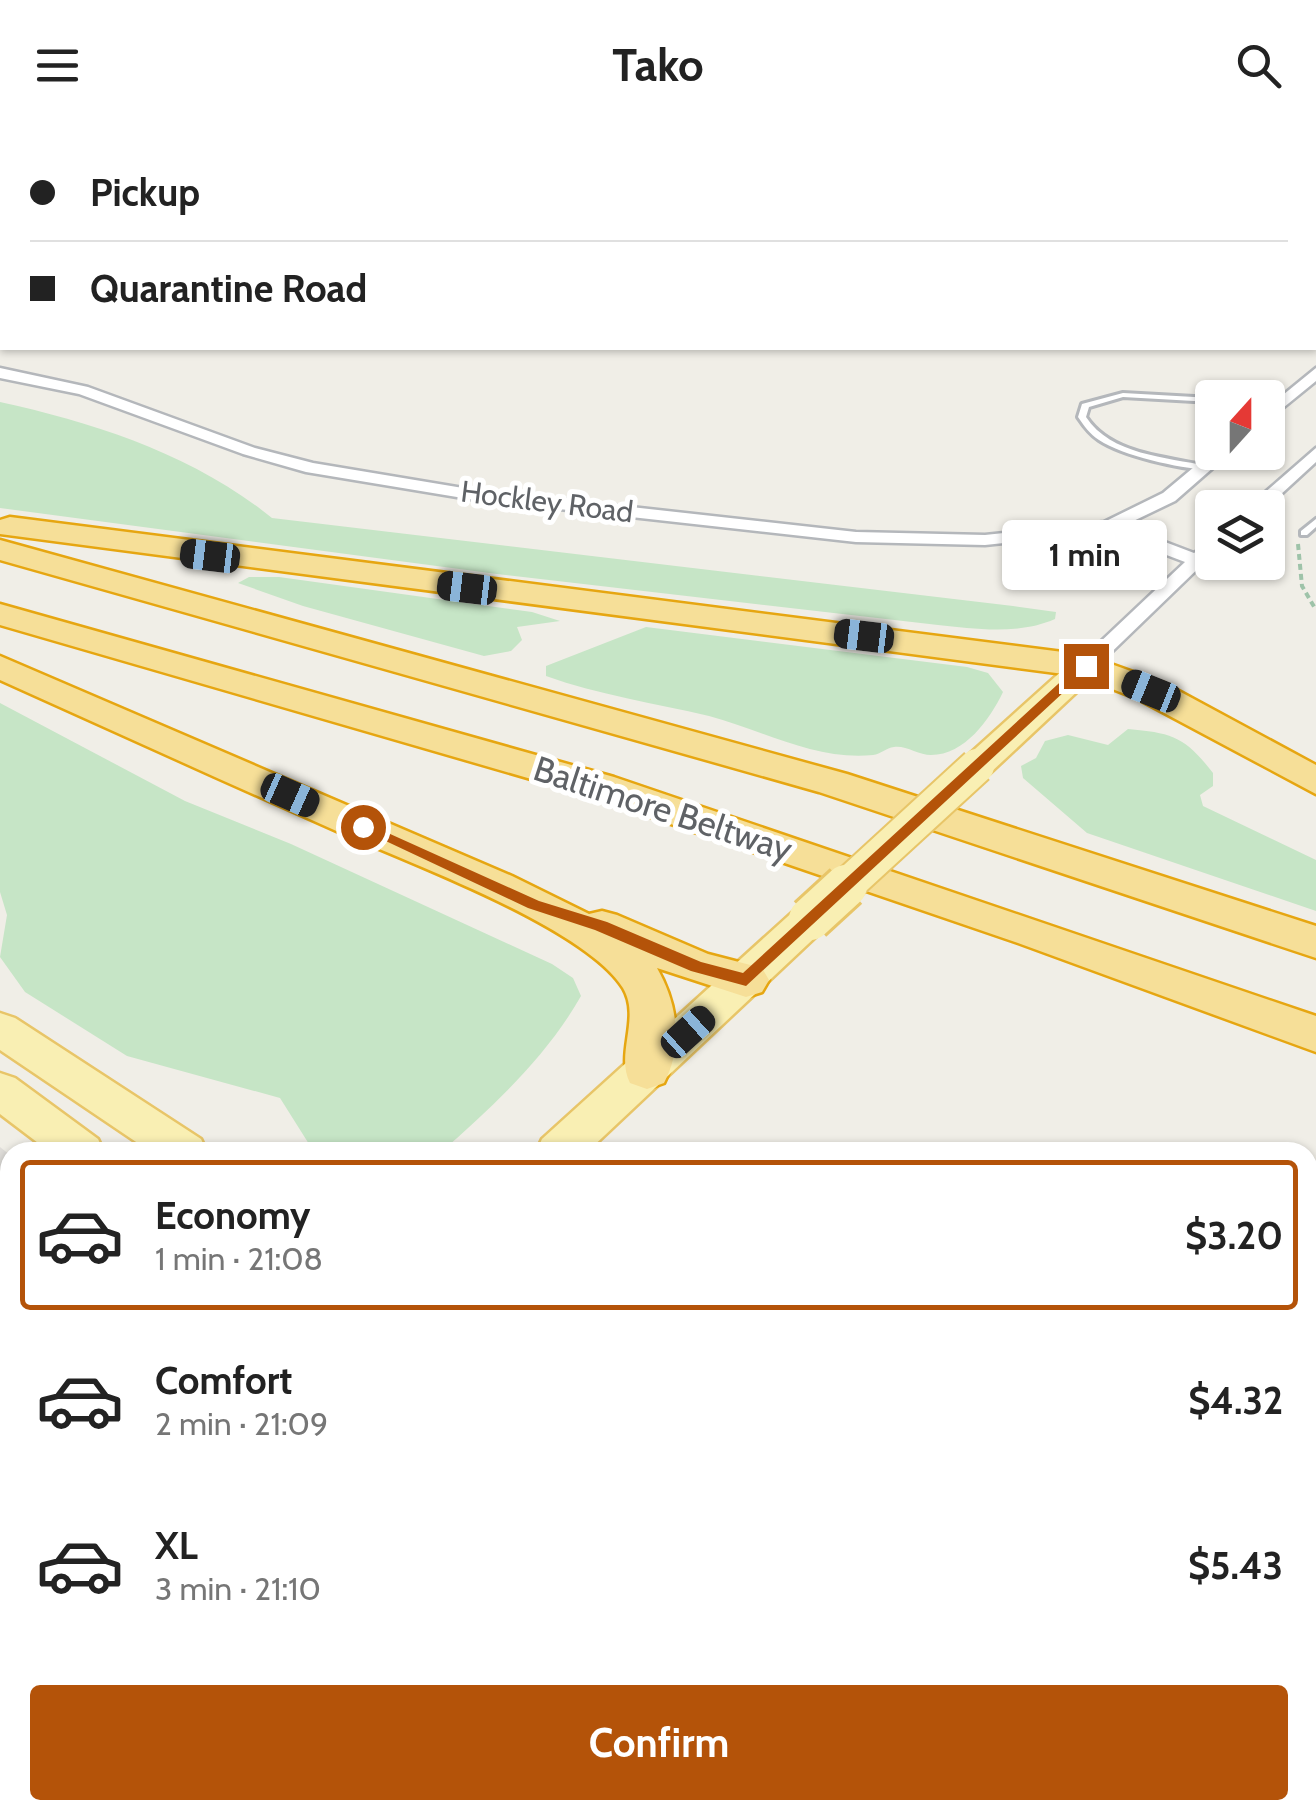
<!DOCTYPE html>
<meta charset="utf-8">
<style>
:root{--surface:#fff;--page:#f2f2f2;--text:#222;--muted:#767676;--line:#e0e0e0;--accent:#b45309}
body{margin:0;font-family:Cabin,sans-serif;background:var(--page);color:var(--text);height:100vh;display:flex;flex-direction:column;font-size:38px;white-space:nowrap}
*{box-sizing:border-box;margin:0}
p{font-size:32px;color:var(--muted)}
.icon{flex:none;width:55px;height:55px;fill:none;stroke:currentColor;stroke-width:2;stroke-linecap:round;stroke-linejoin:round}
.map{position:relative;flex:1;overflow:hidden}
.side{position:absolute;left:0px;top:1012px;width:1318px;height:678px;display:flex;flex-direction:column;background:var(--surface);border-radius:30px 30px 0 0;box-shadow:0 2px 8px #0004}
.side>*{flex:none}
.top-card{position:absolute;left:0px;top:0px;width:1318px;height:220px;box-shadow:0 2px 8px #0004;display:grid;align-content:center;height:220px;padding:0 30px;background:var(--surface)}
.needle{width:65px;rotate:21deg}
.tools{position:absolute;left:1195px;top:250px;display:grid;gap:20px}
.tools a{display:grid;place-items:center;width:90px;height:90px;border-radius:10px;background:var(--surface);box-shadow:0 2px 8px #0004;font-size:50px}
.end{position:absolute;width:45px;height:45px;margin:-22px;border:12px solid #b45309;background:#fff;box-shadow:0 0 0 5px #fff}
.from{border-radius:50%}
.bubble{position:absolute;height:70px;border-radius:10px;background:var(--surface);box-shadow:0 2px 8px #0004;font-size:32px;font-weight:700;line-height:70px;text-align:center}
.car{position:absolute;width:30px;height:60px;margin:-30px -15px;border-radius:12px;box-shadow:0 0 8px 2px #0007;background:linear-gradient(#222 24%,#8ab4d8 0 40%,#222 0 76%,#8ab4d8 0 86%,#222 0)}
.top-card b{display:flex;align-items:center;gap:35px;height:95px;font-size:38px}
.top-card b+b{border-top:2px solid var(--line)}
.top-card i{width:25px;height:25px;background:var(--text)}
ul{padding:18px 0 0;list-style:none}
li{display:flex;align-items:center;gap:30px;height:150px;margin:0 20px 15px;padding:0 10px;border:5px solid transparent;border-radius:10px}
li div{flex:1}
li b{display:block;font-size:38px}
li em{font-style:normal;font-weight:700}
li.current{border-color:var(--accent)}
li>.icon{width:90px;height:90px;stroke-width:1.5}
.cta{display:flex;gap:20px;margin-top:auto;padding:20px 30px}
.cta a{flex:1;height:115px;border-radius:10px;background:var(--accent);color:#fff;font-size:40px;font-weight:700;line-height:115px;text-align:center}
header{display:flex;justify-content:space-between;align-items:center;height:130px;padding:0 30px;background:var(--surface);font-size:45px;font-weight:700}
.map>svg:first-child{display:block}
.industrial{fill:#dfddd9}
.green{fill:#c6e5c6}
.lines{fill:none;stroke-linecap:round;stroke-linejoin:round}
.service-casing{stroke:#b4b7bb;stroke-width:6}
.minor-casing{stroke:#b4b7bb;stroke-width:5}
.primary-casing{stroke:#e8c568;stroke-width:5}
.motorway-casing{stroke:#e6a611;stroke-width:5}
.path-far1{stroke:#9ec3a9;stroke-width:2.5;stroke-dasharray:5 2.5;stroke-linecap:butt}
.path{stroke:#9ec3a9;stroke-width:4;stroke-dasharray:6 4;stroke-linecap:butt}
.service{fill:#fff;fill-rule:evenodd}
.minor{fill:#fff;fill-rule:evenodd}
.primary{fill:#f9efb3;fill-rule:evenodd}
.motorway{fill:#f6df98;fill-rule:evenodd}
.primary-bridge-far1-casing{stroke:#e8c568;stroke-width:38;stroke-linecap:butt}
.primary-bridge-casing{stroke:#e8c568;stroke-width:48;stroke-linecap:butt}
.primary-bridge-far1{stroke:#f9efb3;stroke-width:34}
.primary-bridge{stroke:#f9efb3;stroke-width:42}
.route{fill:#b45309}
.labels{text-anchor:middle;stroke-width:10;stroke-linejoin:round;paint-order:stroke}
.far-street-label{font-size:30px;fill:#5f6266;stroke:#fff}
.street-label{font-size:35px;fill:#5f6266;stroke:#fff}
</style>
<header><svg class="icon" aria-label="menu" viewBox="0 0 24 24"><path d="M4 6h16M4 12h16M4 18h16"/></svg>Tako<svg class="icon" aria-label="search" viewBox="0 0 24 24"><circle cx="10" cy="10" r="6"/><path d="M15 15l6 6"/></svg></header>
<div class="map">
<svg width="1316" height="1688" viewBox="0 0 1316 1688">
<rect width="100%" height="100%" fill="#f0eee7"/>
<path class="industrial" d="M0,1017L10,1025V1680H863L873,1688H0Z"/>
<path class="green" d="M0,272C96,293 194,325 272,388L1013,476L1056,482L1055,489C1019,505 975,499 938,495L497,444L0,378Z
M249,447H279L532,482L560,491L517,497L522,510L511,521L484,526L303,476L238,453Z
M646,497L967,537L988,543L1003,562C990,589 965,625 931,625C919,625 905,615 894,617C886,618 881,624 873,625C817,631 762,600 709,586C654,573 599,565 546,546V536Z
M0,573L185,671L291,714L552,834L573,848L581,866C547,926 493,977 441,1022H314L280,968L127,926L25,862L0,827L7,785L0,762Z
M1128,599C1173,603 1185,607 1213,643V656L1200,665L1203,676L1316,730V781L1087,703L1023,648L1021,636L1036,628L1045,611L1068,605L1108,615Z
M1316,1143V1478L1308,1481V1160Z"/>
<g class="lines">
<defs>
<path id="service" d="M1315,183H1316V187H1315Z
M1123,263L1212,268V272L1123,267L1089,277L1086,287C1111,325 1166,327 1207,336V340C1179,338 1123,326 1099,310C1090,304 1084,296 1078,287L1082,274Z
M1316,389V397L1307,405H1301V401Z
M10,1212V1229L0,1235V1218Z
M0,1473L10,1479V1501L0,1495Z
M22,1680H45L41,1688H18Z
M351,1680H379L384,1688H356Z
M410,1680H444L441,1687L438,1688H416L413,1687Z
M491,1680H515L511,1688H487Z"/>
<path id="minor" d="M0,238L88,257L255,318L313,333L469,359L856,402L985,405L1104,392L1163,363L1212,322H1231L1175,371L1123,396L1194,423L1212,411V425L1093,540L1086,542L1076,536L1079,532L1185,432L1106,402L985,415L856,412L469,369L306,342L243,324L79,264L0,248Z
M1316,238V251L1268,290V277Z
M1316,318V332L1266,378H1247Z
M10,1558V1601L0,1606V1563Z"/>
<path id="primary" d="M1086,526L1097,529L1102,536L1097,543L989,644H965L960,636L965,628L1075,529Z
M810,775L824,779L829,789L824,799L587,1022H536L542,1009L796,779Z
M0,883L15,888L201,1009L207,1022H151L0,920Z
M0,943L15,948L98,1009L104,1022H50L0,984Z
M957,1680H1027L1030,1688H960Z
M1113,1680H1182L1185,1688H1116Z"/>
<path id="motorway" d="M10,387L1086,525L1164,553L1316,635V664L1138,569L1079,546L0,404V390Z
M0,410L847,644L1316,796V828L819,662L0,430Z
M0,474L614,647L1316,886V922L1018,813L586,665L0,495Z
M0,526L512,746L589,784L602,781L617,785L708,824L762,838L769,850L762,862L746,867L657,838C677,873 684,916 664,953L647,959L630,953C615,924 641,888 623,858C584,796 402,730 332,699C221,650 111,600 0,550Z"/>
</defs>
<use href="#service" class="service-casing"/>
<use href="#minor" class="minor-casing"/>
<use href="#primary" class="primary-casing"/>
<use href="#motorway" class="motorway-casing"/>
<path class="path-far1" d="M94,2L107,0"/>
<path class="path" d="M1298,414L1302,456L1316,480"/>
<use href="#service" class="service"/>
<use href="#minor" class="minor"/>
<use href="#primary" class="primary"/>
<use href="#motorway" class="motorway"/>
<defs>
<path id="primary-bridge-far1" d="M844,758L977,636"/>
<path id="primary-bridge" d="M810,789L846,756"/>
</defs>
<use href="#primary-bridge-far1" class="primary-bridge-far1-casing"/>
<use href="#primary-bridge" class="primary-bridge-casing"/>
<use href="#primary-bridge-far1" class="primary-bridge-far1"/>
<use href="#primary-bridge" class="primary-bridge"/>
</g>
<path class="route" d="M1081,533L1092,536L746,856L691,841L595,800L528,778L356,697L368,694L539,771L607,792L701,832L743,843Z"/>
<g class="labels">
<g class="far-street-label">
<text transform="translate(547 372) rotate(7)" y="10">Hockley Road</text>
</g>
<g class="street-label">
<text transform="translate(663 679) rotate(18)" y="12">Baltimore Beltway</text>
</g>
</g>
</svg>
<div class="tools">
<a><svg class="needle" viewBox="-14 -14 28 28"><path d="M0-13l5 13h-10z" fill="#e53935"/><path d="M0 13l5-13h-10z" fill="#767676"/></svg></a>
<a><svg class="icon" aria-label="layers" viewBox="0 0 24 24"><path d="M12 4l9 5-9 5-9-5zM3 14l9 5 9-5"/></svg></a>
</div>
<i class="end from" style="left:363px;top:697px"></i>
<i class="end" style="left:1086px;top:536px"></i>
<div class="bubble" style="left:1002px;top:390px;width:165px">1 min</div>
<i class="car" style="left:210px;top:426px;rotate:277deg"></i>
<i class="car" style="left:467px;top:458px;rotate:277deg"></i>
<i class="car" style="left:864px;top:506px;rotate:277deg"></i>
<i class="car" style="left:1151px;top:561px;rotate:292deg"></i>
<i class="car" style="left:290px;top:665px;rotate:114deg"></i>
<i class="car" style="left:688px;top:902px;rotate:48deg"></i>
<div class="top-card">
<b><i class="from"></i>Pickup</b>
<b><i></i>Quarantine Road</b>
</div>
<section class="side">
<ul>
<li class="current"><svg class="icon" aria-label="car" viewBox="0 0 24 24"><path d="M5 17H2v-5l4-1 3-4h7l3 4 3 1v5h-3M9 17h6M6 11h13"/><circle cx="7" cy="17" r="2"/><circle cx="17" cy="17" r="2"/></svg><div><b>Economy</b><p>1 min · 21:08</p></div><em>$3.20</em></li>
<li><svg class="icon" aria-label="car" viewBox="0 0 24 24"><path d="M5 17H2v-5l4-1 3-4h7l3 4 3 1v5h-3M9 17h6M6 11h13"/><circle cx="7" cy="17" r="2"/><circle cx="17" cy="17" r="2"/></svg><div><b>Comfort</b><p>2 min · 21:09</p></div><em>$4.32</em></li>
<li><svg class="icon" aria-label="car" viewBox="0 0 24 24"><path d="M5 17H2v-5l4-1 3-4h7l3 4 3 1v5h-3M9 17h6M6 11h13"/><circle cx="7" cy="17" r="2"/><circle cx="17" cy="17" r="2"/></svg><div><b>XL</b><p>3 min · 21:10</p></div><em>$5.43</em></li>
</ul>
<div class="cta"><a>Confirm</a></div>
</section>
</div>
